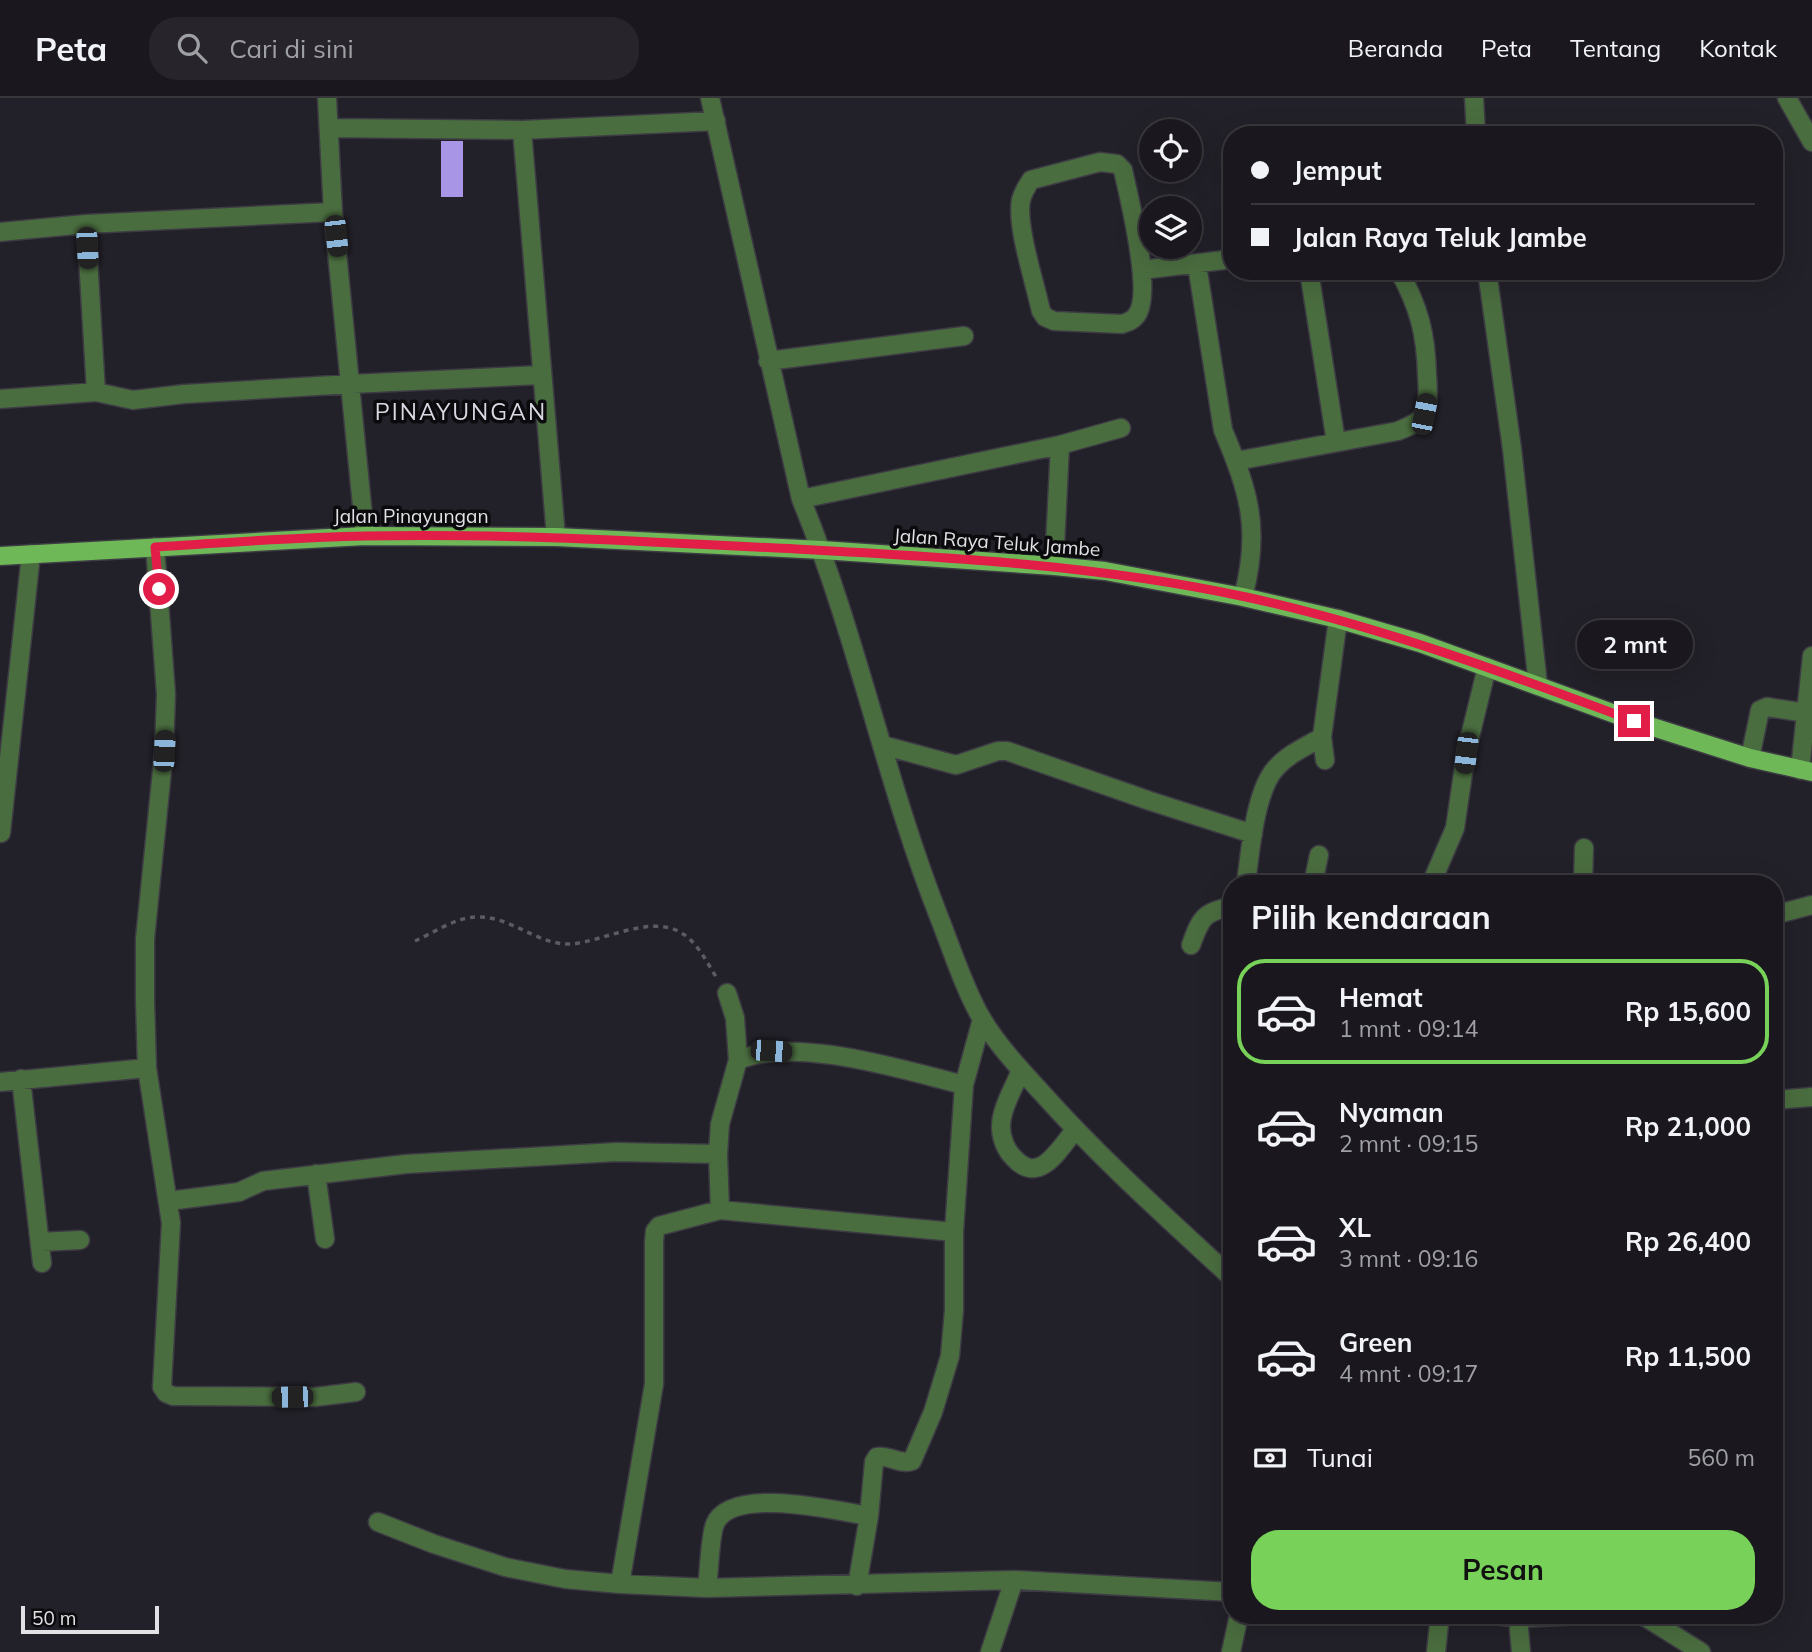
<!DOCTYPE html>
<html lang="id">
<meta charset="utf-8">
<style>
:root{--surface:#1a181e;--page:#27252b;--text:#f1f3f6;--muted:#9fa0a4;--line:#38373c;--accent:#78d259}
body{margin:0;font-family:Mulish,sans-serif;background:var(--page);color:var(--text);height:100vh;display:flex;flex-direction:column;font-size:26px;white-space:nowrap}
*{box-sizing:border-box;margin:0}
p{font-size:23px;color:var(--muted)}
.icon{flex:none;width:38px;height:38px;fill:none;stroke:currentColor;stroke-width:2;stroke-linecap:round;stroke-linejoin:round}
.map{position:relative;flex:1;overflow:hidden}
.side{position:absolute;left:1223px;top:777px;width:560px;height:749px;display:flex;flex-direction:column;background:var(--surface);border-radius:28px;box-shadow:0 7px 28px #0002,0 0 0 2px var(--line)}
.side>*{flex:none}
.hud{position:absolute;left:1223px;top:28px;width:560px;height:154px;border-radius:28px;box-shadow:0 7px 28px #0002,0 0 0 2px var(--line);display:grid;align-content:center;height:154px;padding:0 28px;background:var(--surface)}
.controls{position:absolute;left:1139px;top:21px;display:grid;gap:14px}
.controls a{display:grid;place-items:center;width:63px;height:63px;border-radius:50%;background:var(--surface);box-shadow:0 7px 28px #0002,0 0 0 2px var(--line);font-size:35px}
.scale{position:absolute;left:21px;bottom:18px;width:138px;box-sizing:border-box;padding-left:7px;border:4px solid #e2e1e6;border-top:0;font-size:19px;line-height:24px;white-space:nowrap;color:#e2e1e6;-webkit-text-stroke:5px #0b0b0e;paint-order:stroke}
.end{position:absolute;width:32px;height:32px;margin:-16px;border:9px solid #e11d48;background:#fff;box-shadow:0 0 0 4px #fff}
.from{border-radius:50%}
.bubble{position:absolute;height:49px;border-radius:24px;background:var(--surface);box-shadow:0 7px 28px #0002,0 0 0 2px var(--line);font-size:23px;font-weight:700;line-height:49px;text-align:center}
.car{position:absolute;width:21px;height:42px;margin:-21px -10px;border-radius:9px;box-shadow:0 0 5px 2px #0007;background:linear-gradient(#222 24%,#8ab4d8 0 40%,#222 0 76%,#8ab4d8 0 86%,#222 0)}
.hud b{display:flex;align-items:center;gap:24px;height:66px;font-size:26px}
.hud b+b{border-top:2px solid var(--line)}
.hud i{width:18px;height:18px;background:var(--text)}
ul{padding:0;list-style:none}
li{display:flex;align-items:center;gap:21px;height:105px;margin:0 14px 10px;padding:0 14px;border:4px solid transparent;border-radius:28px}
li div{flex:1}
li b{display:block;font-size:26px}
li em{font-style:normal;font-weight:700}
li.selected{border-color:var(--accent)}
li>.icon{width:63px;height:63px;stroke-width:1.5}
h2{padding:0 28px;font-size:32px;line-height:84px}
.pay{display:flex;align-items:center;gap:18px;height:77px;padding:0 28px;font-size:26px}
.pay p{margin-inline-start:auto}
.action{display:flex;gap:14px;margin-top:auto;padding:14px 28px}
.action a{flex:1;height:80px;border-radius:28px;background:var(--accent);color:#111;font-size:28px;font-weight:700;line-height:80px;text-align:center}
header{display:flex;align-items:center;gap:42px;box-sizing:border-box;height:98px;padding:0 35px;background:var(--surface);border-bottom:2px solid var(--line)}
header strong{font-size:33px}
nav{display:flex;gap:38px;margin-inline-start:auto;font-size:24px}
.search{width:490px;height:63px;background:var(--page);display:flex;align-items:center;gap:18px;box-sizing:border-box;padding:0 24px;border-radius:28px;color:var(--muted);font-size:26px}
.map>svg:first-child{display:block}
.building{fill:#a895e6}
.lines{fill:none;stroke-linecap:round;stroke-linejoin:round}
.minor-casing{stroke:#3d3b43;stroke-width:21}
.major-casing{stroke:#3d3b43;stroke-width:21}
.path{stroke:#5d5b62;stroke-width:3.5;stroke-dasharray:5 5;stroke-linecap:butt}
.minor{stroke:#4a6d3f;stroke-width:18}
.major{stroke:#6fb857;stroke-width:18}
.route{stroke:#e11d48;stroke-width:9}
.labels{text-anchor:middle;stroke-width:7;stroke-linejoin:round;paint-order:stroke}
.street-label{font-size:19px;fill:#e2e1e6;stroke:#0b0b0e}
.quarter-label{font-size:23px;letter-spacing:2px;fill:#dad8e2;stroke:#0b0b0e}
</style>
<header>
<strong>Peta</strong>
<div class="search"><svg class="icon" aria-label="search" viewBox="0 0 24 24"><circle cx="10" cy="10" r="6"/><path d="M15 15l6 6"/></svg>Cari di sini</div>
<nav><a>Beranda</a><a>Peta</a><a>Tentang</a><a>Kontak</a></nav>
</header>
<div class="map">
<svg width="1812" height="1554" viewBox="0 0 1812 1554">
<rect width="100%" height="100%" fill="#222028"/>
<path class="building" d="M441,43H463V99H441Z"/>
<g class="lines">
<defs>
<path id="minor" d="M327,0L333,114L365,438
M710,0L801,401C857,537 885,682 939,819C951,849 965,893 982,921C998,948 1021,972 1042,995C1101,1061 1167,1120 1232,1180
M1474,0L1476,37
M1787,0L1812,44
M330,30L522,32L716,23
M522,32L556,439
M1100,64L1117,66L1123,72C1129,100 1154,197 1136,218C1132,223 1128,224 1122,226L1054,223L1045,219L1041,213C1035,185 1016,128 1021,102C1023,94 1027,88 1031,82Z
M86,126L96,294
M0,134L86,126L333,114
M1197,167L1223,332C1249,394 1261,431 1243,499
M1142,172L1232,161
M1309,173L1336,344
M1487,173L1512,351L1538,587
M768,263L964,238
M0,301L96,294L133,302L184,296L351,286L541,277
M1236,363L1398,333C1407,329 1420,325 1425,315C1429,303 1428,289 1427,277C1426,236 1419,209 1399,173
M801,401L1060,347L1121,330
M155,449L166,596L164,653L145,841V902L147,970L171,1125L162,1289L166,1295L173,1298L315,1299L356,1294
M1054,468L1060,347
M882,647L956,667L998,653H1007L1150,703L1253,736
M1750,660L1760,612L1767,609L1806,615
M1325,662L1322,639L1338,521
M1800,672L1812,558
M1,735L31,456
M1246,786C1250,755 1255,692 1276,670C1288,656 1307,648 1322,639
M1313,786L1319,757
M1431,786L1455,730L1466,655L1487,569
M1583,786L1584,750
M1774,817L1812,807
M1191,847C1200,822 1203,813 1232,809
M738,962C797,938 903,972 964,987
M1021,972C1014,990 1001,1010 1001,1029C1001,1040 1006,1052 1013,1059C1039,1089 1059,1051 1075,1032
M21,981L42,1165
M0,984L147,970
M1774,1002L1812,999
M316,1076L325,1141
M169,1103L239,1094L263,1083L406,1066L616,1054L718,1056
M720,1112L718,1056L720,1026L738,962L735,920L727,895
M40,1144L80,1142
M378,1424L434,1446L505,1469L565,1481L620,1486L707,1490L1014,1482L1232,1494
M620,1486L654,1286V1144L655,1133L659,1128L720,1112L954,1134
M857,1488L869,1418L874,1364L877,1359C889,1357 901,1367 912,1363L933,1314L950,1258L954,1212V1134L964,987L982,921
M707,1490C709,1476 710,1437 715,1426C731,1387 838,1413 869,1418
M1495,1517L1518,1520L1581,1517
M1642,1517L1701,1554
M1518,1520L1521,1554
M990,1554L1014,1482
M1231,1554L1239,1517
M1436,1554L1440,1517"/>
<path id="major" d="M0,458L365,438L556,439L822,452L1054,468L1105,473L1243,499L1338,521L1420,545L1634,623L1750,660L1812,674"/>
</defs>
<use href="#minor" class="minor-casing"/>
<use href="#major" class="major-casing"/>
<path class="path" d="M415,843C433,835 455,820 475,819C511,817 537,848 572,846C603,843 648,818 678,833C697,842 707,865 718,882"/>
<use href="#minor" class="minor"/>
<use href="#major" class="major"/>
</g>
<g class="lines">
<path class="route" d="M159,491L155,449C225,445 296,439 366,438C510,435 653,444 796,451C947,459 1098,467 1246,499C1379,528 1506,575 1634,623"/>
</g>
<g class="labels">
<g class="street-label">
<text x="411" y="425">Jalan Pinayungan</text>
<text transform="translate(997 444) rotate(4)" y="7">Jalan Raya Teluk Jambe</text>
</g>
<g class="quarter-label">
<text x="461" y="322">PINAYUNGAN</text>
</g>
</g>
</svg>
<div class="controls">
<a><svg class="icon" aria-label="locate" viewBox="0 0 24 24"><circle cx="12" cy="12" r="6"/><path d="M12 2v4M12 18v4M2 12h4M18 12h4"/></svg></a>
<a><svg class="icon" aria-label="layers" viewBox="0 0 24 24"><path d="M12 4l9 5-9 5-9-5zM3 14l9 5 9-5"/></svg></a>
</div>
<div class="scale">50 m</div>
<i class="end from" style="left:159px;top:491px"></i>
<i class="end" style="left:1634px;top:623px"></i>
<div class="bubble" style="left:1577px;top:522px;width:116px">2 mnt</div>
<i class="car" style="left:336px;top:138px;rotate:174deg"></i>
<i class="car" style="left:87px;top:150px;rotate:177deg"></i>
<i class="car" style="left:1424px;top:316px;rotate:11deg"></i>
<i class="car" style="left:164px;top:653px;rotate:3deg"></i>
<i class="car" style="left:1466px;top:655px;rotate:187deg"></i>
<i class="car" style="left:771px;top:953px;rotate:94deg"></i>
<i class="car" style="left:292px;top:1299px;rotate:269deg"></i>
<div class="hud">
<b><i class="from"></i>Jemput</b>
<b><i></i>Jalan Raya Teluk Jambe</b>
</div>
<section class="side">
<h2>Pilih kendaraan</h2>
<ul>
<li class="selected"><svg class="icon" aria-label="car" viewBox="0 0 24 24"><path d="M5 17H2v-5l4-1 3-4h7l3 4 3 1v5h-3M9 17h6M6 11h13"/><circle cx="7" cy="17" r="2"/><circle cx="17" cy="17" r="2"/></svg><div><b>Hemat</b><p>1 mnt · 09:14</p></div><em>Rp 15,600</em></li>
<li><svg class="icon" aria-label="car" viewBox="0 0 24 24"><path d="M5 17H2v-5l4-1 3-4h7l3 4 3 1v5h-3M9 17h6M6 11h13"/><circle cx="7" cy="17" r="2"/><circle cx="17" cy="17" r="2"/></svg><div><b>Nyaman</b><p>2 mnt · 09:15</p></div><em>Rp 21,000</em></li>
<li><svg class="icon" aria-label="car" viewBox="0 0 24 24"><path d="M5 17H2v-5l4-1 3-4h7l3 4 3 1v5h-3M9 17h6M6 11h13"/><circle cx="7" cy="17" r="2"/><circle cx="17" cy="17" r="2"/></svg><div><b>XL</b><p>3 mnt · 09:16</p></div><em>Rp 26,400</em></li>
<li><svg class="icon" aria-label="car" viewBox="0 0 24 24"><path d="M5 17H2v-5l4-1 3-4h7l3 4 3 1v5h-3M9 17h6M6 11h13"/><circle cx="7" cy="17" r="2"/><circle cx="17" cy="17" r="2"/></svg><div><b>Green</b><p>4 mnt · 09:17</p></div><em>Rp 11,500</em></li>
</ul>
<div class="pay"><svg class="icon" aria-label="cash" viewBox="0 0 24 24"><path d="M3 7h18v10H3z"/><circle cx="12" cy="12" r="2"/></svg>Tunai<p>560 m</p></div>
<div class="action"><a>Pesan</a></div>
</section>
</div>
